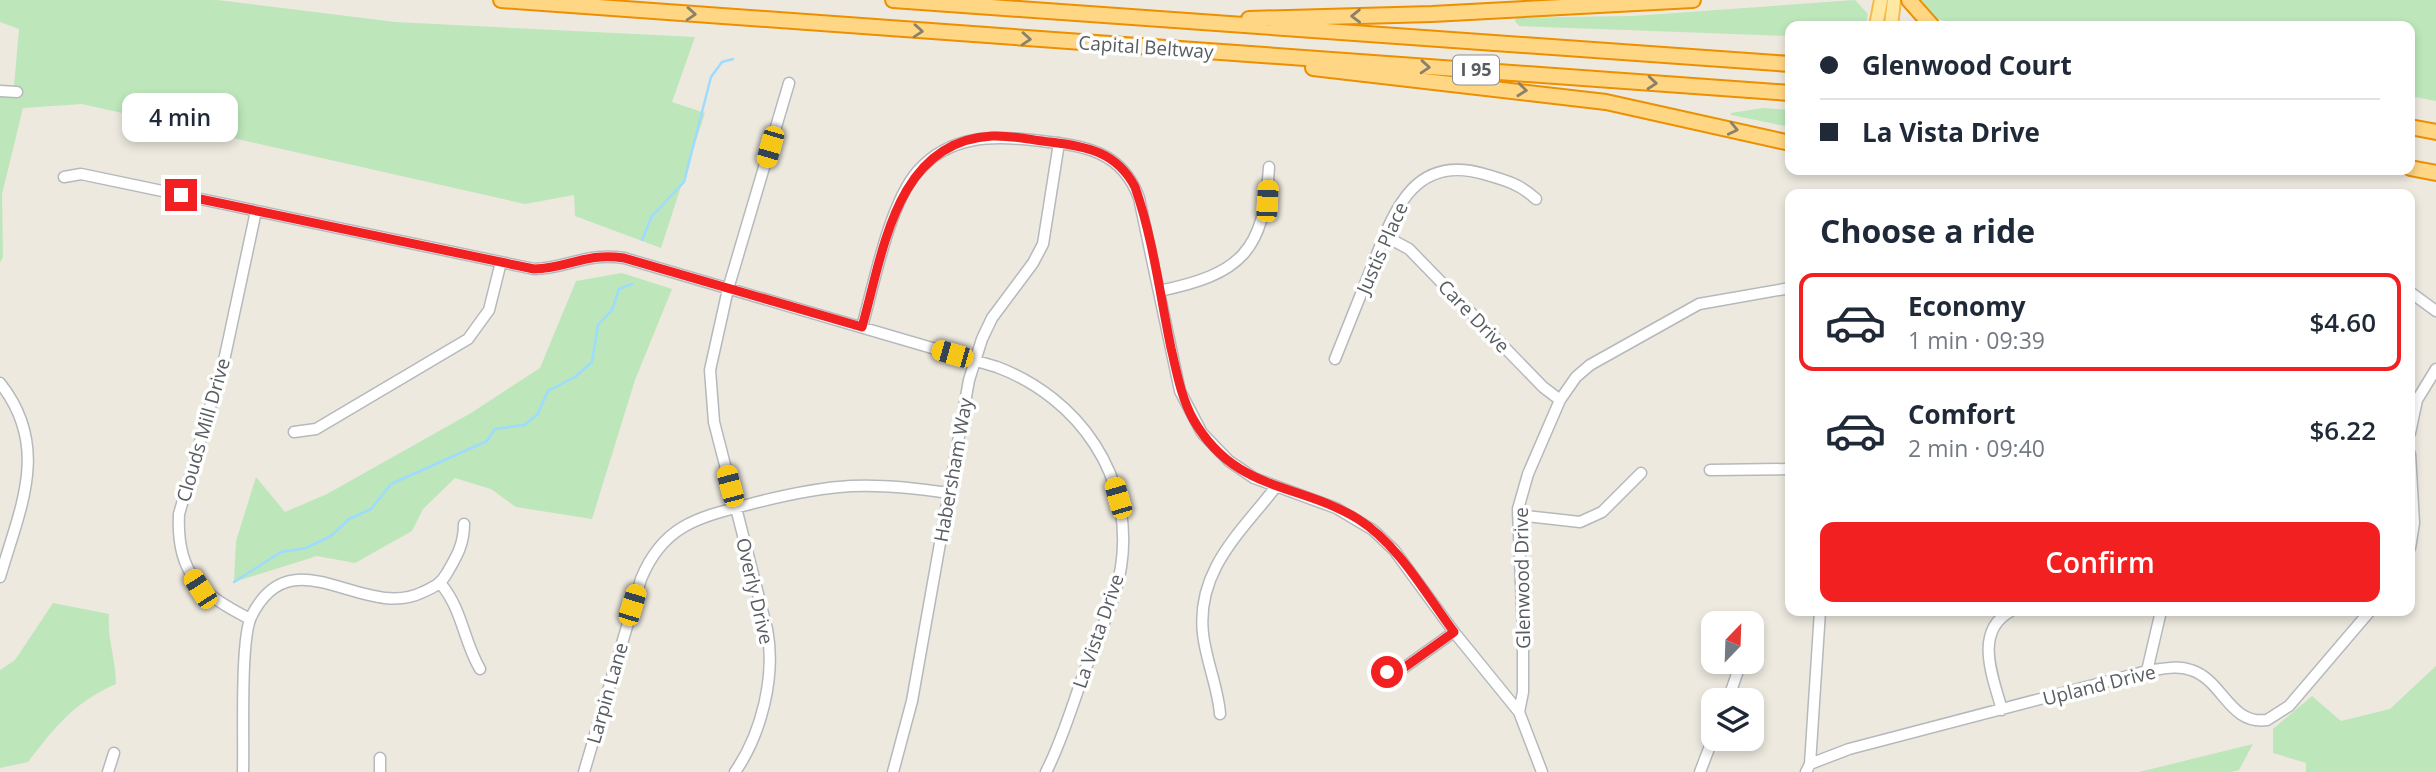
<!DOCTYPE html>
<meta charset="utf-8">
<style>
:root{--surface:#fff;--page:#f2f2f3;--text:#1f2937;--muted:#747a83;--line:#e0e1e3;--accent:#f22021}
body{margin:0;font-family:"Open Sans",sans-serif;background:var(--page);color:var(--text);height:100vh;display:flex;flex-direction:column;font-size:26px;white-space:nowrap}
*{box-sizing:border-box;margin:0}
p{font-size:23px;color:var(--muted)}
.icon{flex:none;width:38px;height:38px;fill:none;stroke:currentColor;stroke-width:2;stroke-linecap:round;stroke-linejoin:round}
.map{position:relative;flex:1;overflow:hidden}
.panel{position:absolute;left:1785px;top:189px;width:630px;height:427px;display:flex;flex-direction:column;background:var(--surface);border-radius:14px;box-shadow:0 4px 10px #0003}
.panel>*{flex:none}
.guide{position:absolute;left:1785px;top:21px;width:630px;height:154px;border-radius:14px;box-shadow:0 4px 10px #0003;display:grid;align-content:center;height:154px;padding:0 35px;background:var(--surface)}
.needle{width:46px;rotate:23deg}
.fabs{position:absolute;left:1701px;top:611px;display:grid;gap:14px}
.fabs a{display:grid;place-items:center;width:63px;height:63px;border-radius:14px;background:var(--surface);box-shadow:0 4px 10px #0003;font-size:35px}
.end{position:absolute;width:32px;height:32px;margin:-16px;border:9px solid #f22021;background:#fff;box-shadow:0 0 0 4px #fff}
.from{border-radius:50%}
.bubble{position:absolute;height:49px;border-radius:14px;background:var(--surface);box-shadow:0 4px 10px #0003;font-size:23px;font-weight:600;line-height:49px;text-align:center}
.car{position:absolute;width:21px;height:42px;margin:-21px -10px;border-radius:9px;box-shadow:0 0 5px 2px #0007;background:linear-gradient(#f5c518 24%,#345 0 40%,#f5c518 0 76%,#345 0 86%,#f5c518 0)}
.guide b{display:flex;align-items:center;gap:24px;height:66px;font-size:26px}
.guide b+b{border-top:2px solid var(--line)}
.guide i{width:18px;height:18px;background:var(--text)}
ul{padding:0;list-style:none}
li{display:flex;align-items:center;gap:21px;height:98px;margin:0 14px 10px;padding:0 21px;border:4px solid transparent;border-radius:14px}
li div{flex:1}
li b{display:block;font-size:26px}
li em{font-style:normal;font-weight:600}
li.active{border-color:var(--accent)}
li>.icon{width:63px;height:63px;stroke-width:1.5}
h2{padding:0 35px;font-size:32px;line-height:84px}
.cta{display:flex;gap:14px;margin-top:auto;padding:14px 35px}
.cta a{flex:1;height:80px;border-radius:14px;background:var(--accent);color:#fff;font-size:28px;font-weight:600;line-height:80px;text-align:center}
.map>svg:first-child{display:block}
.green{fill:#bde6ba}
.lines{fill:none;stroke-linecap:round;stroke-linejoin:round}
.stream{stroke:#9ddcff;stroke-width:2.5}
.minor-casing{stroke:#b5b9bd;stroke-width:13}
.major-casing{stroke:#f8ba4c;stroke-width:16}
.highway-casing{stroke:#ec8f00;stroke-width:18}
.minor{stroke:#fff;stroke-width:10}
.major{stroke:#ffe8a2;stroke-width:12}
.highway{stroke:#ffd684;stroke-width:14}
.oneway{stroke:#8a816c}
.route{stroke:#f22021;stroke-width:9}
.labels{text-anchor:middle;stroke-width:7;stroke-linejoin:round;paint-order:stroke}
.shield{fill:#fff;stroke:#8a8e90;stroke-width:2}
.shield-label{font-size:18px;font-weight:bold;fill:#585d61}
.street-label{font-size:19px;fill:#585d61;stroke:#fff}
</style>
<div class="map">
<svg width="2436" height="772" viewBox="0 0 2436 772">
<rect width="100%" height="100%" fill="#ede9df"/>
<path class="green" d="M0,0H217L395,22L695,37L672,102L705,113L661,248L575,216L574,195L525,204L82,104L23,108L2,194L3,257L0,263V95L5,96L14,86L19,29L0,22Z
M1855,0L1868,14L1865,26H1790V36L1519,26L1515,21L1516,18L1633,16Z
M1920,0H2436V101L2410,96V26H1958L1936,18Z
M1763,108L1790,110V127L1731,115V113Z
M622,273L672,289L635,380L592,519L516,507L491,489L455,478L423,509L412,531L355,563L317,556L234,582L236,541L256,477L285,512L327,494L471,413L540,368L576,281Z
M53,603L109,614C107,640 116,659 116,684C73,703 55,727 28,762L0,768V670L15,660Z
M2436,666V772H2306V763L2273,753V729L2312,696L2341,721L2390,709Z
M2253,744L2239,770L2231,772H2139Z"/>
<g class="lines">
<path class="stream" d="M642,240L652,216L684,182L711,77L722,62L733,59
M234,582L281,552L306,548L331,536L349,519L371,509L391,484L487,441L495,429L524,425L537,415L548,391L575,377L592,362L598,325L612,310L619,289L632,284"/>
<defs>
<path id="minor" d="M0,91L17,92
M64,177L81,174L534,269C569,268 586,252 624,258L997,367C1079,398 1135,477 1121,567C1115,603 1097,638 1084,673C1072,706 1062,741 1046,772
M1385,236L1409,249L1543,387L1560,400
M1159,291C1241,274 1264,252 1269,167
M2410,292L2436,311
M862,327C874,284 889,205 917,172C950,134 995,135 1041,141C1085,146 1122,151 1139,198L1180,391L1202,433L1229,461L1254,478L1336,508L1373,530L1394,550L1454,632L1519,712
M1335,359C1347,329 1359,299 1371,269C1393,215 1411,153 1484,174C1505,180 1520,184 1536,199
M0,383C51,447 20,508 0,577
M294,432L316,429L468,339L489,310L501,262
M2410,433L2417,400L2436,369
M2410,454L2414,523L2410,548
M1710,470L1790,469
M1518,515L1580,522L1602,512L1641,473
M441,584C463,611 463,640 480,669
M250,619C200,593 176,574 179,514L225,356L256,211
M2147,671L2161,611
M1387,672L1405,667L1454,632
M1728,700L1741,662
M2002,710C1993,677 1973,631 2011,611
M1220,714C1218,687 1206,661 1203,634C1196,571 1240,533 1275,488
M380,758V772
M1810,764L1849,749L2147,671C2162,669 2177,665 2191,670C2223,680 2229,725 2267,720L2289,706L2370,611
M108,772L114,753
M243,772C244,741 240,641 251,617C292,533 363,622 423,592C434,587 441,584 447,573C457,556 464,544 464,524
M584,772L641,579C664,523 701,517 754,503C833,483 869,481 949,493
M735,772C762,733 776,675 767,629L714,422L710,370L728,289L789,83
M893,772L912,701L969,380L982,339L992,318L1033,263L1043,244L1059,143
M1542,772L1519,712L1523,692V634L1518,509L1528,474L1560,400L1576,377L1590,365L1699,304L1790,288
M1700,772L1713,738
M1806,772L1810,764L1820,611"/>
<path id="major" d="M1876,26L1881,0
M1891,26L1894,0"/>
<path id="highway" d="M501,0L1790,93
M893,0L1790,64
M1909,0L1932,26
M1249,19L1432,14L1693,0
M1313,68L1606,102L1790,143
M2410,127L2436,132
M2410,168L2436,173"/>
</defs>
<use href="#minor" class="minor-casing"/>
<use href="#major" class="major-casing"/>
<use href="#highway" class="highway-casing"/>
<use href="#minor" class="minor"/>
<use href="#major" class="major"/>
<use href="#highway" class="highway"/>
</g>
<defs><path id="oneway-chevron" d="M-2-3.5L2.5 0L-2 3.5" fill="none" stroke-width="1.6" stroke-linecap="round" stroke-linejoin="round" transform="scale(1.75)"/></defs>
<g class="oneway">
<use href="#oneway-chevron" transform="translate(691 14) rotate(4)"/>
<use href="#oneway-chevron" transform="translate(1356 16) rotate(179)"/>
<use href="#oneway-chevron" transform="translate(918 31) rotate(4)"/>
<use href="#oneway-chevron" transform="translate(1026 39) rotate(4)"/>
<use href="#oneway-chevron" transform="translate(1425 67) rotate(4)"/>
<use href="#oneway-chevron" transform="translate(1652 83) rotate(5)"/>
<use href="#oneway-chevron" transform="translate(1522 90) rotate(6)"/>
<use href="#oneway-chevron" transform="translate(1733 129) rotate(13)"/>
</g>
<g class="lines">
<path class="route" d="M181,195L534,269C569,268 586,252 624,258L862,327C883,254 895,141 992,136C1011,135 1031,140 1050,142C1086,146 1117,152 1135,187C1153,238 1160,295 1171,348C1177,373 1181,397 1193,419C1235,493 1298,482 1358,519C1399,545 1425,593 1454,632L1405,667L1387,672"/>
</g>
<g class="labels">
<rect class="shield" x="1453" y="55.5" width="46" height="29" rx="5"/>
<g class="shield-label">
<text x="1476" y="76">I 95</text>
</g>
<g class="street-label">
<text transform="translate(1146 47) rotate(4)" y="7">Capital Beltway</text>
<text transform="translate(1382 248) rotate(-66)" y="7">Justis Place</text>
<text transform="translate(1474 316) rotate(46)" y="7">Care Drive</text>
<text transform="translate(203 430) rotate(-74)" y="7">Clouds Mill Drive</text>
<text transform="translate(953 470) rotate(-80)" y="7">Habersham Way</text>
<text transform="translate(1522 578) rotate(-91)" y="7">Glenwood Drive</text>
<text transform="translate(755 591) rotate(77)" y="7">Overly Drive</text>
<text transform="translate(1098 631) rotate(-71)" y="7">La Vista Drive</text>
<text transform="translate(2099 685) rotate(-14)" y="7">Upland Drive</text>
<text transform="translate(607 693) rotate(-74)" y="7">Larpin Lane</text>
</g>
</g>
</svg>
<div class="fabs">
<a><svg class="needle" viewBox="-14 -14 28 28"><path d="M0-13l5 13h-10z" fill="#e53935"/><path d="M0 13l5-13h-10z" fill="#747a83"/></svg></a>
<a><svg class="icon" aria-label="layers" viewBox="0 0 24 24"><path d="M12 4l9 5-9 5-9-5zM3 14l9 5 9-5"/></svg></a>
</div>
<i class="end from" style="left:1387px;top:672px"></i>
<i class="end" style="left:181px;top:195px"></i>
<div class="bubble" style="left:122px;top:93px;width:116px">4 min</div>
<i class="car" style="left:770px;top:147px;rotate:196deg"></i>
<i class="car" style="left:1267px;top:201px;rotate:3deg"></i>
<i class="car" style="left:952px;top:354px;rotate:286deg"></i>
<i class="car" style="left:730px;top:486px;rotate:345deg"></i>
<i class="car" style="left:1118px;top:498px;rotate:344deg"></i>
<i class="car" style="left:200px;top:589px;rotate:327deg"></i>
<i class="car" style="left:632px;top:605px;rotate:17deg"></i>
<div class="guide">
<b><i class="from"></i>Glenwood Court</b>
<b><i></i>La Vista Drive</b>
</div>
<section class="panel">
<h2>Choose a ride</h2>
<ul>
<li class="active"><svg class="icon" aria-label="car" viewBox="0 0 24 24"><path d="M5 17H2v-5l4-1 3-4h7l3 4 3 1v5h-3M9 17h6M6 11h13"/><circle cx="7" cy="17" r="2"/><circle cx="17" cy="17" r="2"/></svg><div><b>Economy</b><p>1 min · 09:39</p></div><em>$4.60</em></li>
<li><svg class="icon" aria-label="car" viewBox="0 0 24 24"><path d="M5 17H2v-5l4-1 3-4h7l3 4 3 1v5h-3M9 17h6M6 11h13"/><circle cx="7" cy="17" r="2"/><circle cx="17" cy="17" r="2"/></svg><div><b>Comfort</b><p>2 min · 09:40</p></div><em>$6.22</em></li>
</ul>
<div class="cta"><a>Confirm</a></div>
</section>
</div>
